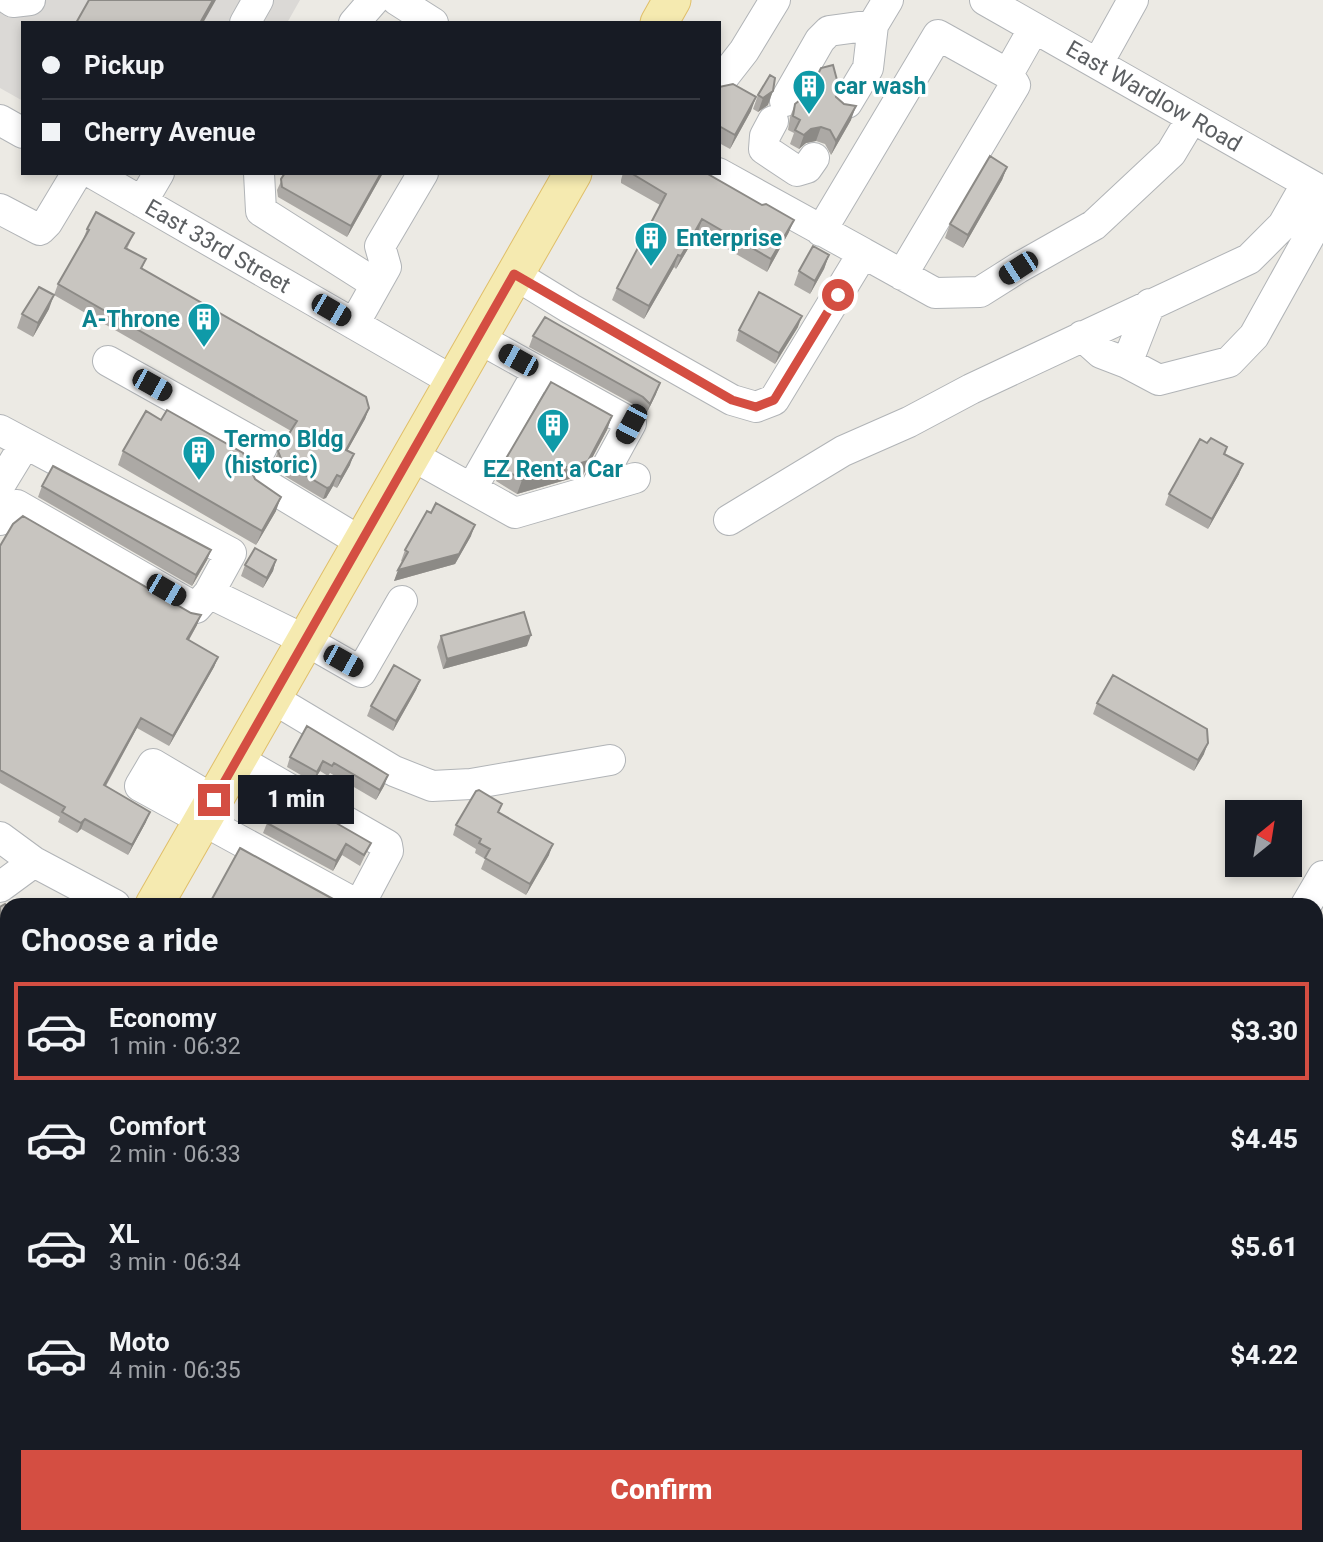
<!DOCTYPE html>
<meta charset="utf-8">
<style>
:root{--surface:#171b24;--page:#20242c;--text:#f1f3f6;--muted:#9ea1a6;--line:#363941;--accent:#d44e42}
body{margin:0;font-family:Roboto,sans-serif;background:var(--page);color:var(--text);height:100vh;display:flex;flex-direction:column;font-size:26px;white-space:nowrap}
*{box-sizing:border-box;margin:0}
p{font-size:23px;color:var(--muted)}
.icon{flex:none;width:38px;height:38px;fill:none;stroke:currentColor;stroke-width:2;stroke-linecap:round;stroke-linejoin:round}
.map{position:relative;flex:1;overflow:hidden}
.details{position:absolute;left:0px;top:898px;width:1323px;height:646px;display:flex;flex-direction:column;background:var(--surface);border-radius:21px 21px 0 0;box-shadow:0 4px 10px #0003}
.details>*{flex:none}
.top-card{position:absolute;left:21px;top:21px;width:700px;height:154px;border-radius:0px;box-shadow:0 4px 10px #0003;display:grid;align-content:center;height:154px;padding:0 21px;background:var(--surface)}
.needle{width:46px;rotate:30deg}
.fabs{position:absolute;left:1225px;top:800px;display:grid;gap:14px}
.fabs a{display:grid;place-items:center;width:77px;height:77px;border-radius:0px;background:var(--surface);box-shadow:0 4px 10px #0003;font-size:35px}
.end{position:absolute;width:32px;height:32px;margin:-16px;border:9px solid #d44e42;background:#fff;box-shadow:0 0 0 4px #fff}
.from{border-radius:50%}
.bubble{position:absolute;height:49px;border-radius:0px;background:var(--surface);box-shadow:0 4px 10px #0003;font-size:23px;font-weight:800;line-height:49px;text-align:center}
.car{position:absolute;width:21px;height:42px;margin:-21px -10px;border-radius:9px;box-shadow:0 0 5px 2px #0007;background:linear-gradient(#222 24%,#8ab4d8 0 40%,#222 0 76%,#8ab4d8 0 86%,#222 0)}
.top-card b{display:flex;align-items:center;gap:24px;height:66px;font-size:26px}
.top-card b+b{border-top:2px solid var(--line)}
.top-card i{width:18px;height:18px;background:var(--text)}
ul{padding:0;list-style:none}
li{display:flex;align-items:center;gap:21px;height:98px;margin:0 14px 10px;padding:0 7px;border:4px solid transparent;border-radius:0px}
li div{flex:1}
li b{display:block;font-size:26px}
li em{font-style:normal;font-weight:800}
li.on{border-color:var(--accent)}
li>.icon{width:63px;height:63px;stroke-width:1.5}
h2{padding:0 21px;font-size:32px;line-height:84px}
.action{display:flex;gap:14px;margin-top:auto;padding:14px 21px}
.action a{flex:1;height:80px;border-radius:0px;background:var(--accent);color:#fff;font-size:28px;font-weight:800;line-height:80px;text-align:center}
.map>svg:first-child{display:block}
.industrial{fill:#dbd9d6}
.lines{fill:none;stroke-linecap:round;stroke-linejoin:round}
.taxiway{stroke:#cececb;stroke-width:52}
.minor-casing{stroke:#b1b4b7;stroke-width:32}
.major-casing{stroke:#e0bf69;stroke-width:39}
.highway-casing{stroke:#d59b1b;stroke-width:41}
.minor{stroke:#fff;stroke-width:30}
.major{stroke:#f5eab0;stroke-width:37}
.highway{stroke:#f0d997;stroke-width:38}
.wall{fill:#aca9a5}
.shaded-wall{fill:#8c8a86}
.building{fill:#c8c5c0;stroke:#8c8a86;stroke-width:2}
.route{stroke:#d44e42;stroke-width:9}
.labels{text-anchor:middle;stroke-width:6;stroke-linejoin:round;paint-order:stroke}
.culture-label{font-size:23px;font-weight:bold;fill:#0d838f;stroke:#fff;text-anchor:start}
.street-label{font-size:23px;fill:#5c5f62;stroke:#fff}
</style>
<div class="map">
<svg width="1323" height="1542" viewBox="0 0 1323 1542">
<rect width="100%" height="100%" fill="#eceae4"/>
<path class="industrial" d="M0,0H300L287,23H23V101L0,88Z"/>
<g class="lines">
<path class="taxiway" d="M1026,1536L1036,1542"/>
<defs>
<path id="minor" d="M10,0L13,2L30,0
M397,0L433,23
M985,0L1323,192
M245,23L258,0
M354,23L374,0
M873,25L888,0
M1098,63L1133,0
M1008,74L1034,28
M719,83L744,51L775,0
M785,101L820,40L829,31L873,25L868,68L847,103
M0,120L23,133
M773,121L765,136L764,149L797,171L807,168L814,158
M92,173L453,381
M259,173L261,211L376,284
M142,202L159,173
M0,209L40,230L47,223L77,173
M821,231L938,35L1008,74L1015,85L902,275
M863,253L935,293L980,292L1018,268L1094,225L1171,153L1192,118
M514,274L571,309L732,400L756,407L774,400L863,253L718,173
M354,324L386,267L380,246L423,173
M1082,336L1101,353L1127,363L1159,380L1229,362L1254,336L1323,212
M478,338L631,423L595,489
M108,361L262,447L254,462L265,484L361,542
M1127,363L1150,304
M0,430L231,553L209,593L305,640L361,672L402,601
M411,455L515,513L635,478
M0,485L25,444
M472,488L538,372
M0,520L17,505L196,608L209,593
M729,520L843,451L909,422L971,389L1249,259L1283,225L1307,183
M272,698L394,771L432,786L471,784L610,760
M214,800L153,764L140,786L356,904L361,902L388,851L387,845L237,759
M0,837L34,862L115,905
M0,887L34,862
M1306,905L1323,876
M1316,1455L1323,1459
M513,1536L523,1542
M1178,1536L1187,1542
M899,1542L902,1536"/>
<path id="major" d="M659,23L672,0
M154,905L573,173
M0,1141L7,1128
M0,1195L7,1183"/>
<path id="highway" d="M0,1085L7,1084
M0,1214L7,1211
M0,1411L7,1420
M0,1459L7,1475
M0,1512L7,1521
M91,1536L95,1542
M189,1542L190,1536"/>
</defs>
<use href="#minor" class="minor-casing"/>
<use href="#major" class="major-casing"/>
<use href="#highway" class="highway-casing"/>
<use href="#minor" class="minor"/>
<use href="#major" class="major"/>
<use href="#highway" class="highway"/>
</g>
<path class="wall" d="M818,74L835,88L836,97L851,120L831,155L825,144L816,141L806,143L799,149L790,144L794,133L788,130L790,117L795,104L808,98L813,89Z
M770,75L768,105L758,112L753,109L758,95Z
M719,87L751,111L730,149L719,143Z
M1007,167L1002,180L963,248L945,238L950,224Z
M285,173H383L347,237L278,197L277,190Z
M623,173H706L789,232L767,272L698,232L676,269L674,267L644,319L612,300L617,288L660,205L621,183V180Z
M87,229L134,233L127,249L146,259L142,269L369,408L365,419L347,451L350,465L337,488L333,486L326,498L323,499L278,472L274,462L278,451L291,431L54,295L58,284L83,240Z
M829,255L824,269L810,294L794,285L799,271Z
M49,309L33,337L17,328L22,314Z
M798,327L775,364L736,341L739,330Z
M533,336L656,394L646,414L640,408L529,347Z
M612,416L607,430L583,475L517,494L496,481L501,467Z
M1207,443L1227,447L1225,454L1239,474L1208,529L1165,505L1169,494Z
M123,451L255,479L276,511L256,545L118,465Z
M42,486L211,550L207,560L192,586L38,497Z
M431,513L471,536L455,564L394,581L403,562L401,561L405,550Z
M0,546L197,625L189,640L218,657L214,667L169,746L137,728L106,786L146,822L128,855L81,829L77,833L58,822L60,817L0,783Z
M276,560L273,571L263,588L241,576L245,565Z
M441,636L527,646L443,669L437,647Z
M420,680L416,690L393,731L367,716L371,706Z
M1097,703L1204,754L1194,771L1093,714Z
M307,726L388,775L384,786L376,800L330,773L328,776L320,771L313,782L287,767L290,757Z
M502,804L499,812L549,855L526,895L481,869L485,859L475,853L476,849L453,835L456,825Z
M267,823L371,843L360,866L342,855L333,871L263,833Z
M212,899L344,905H210Z
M1323,991V1417L1316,1413V1003Z"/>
<path class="shaded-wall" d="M213,0H216L203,23H200Z
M773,91L768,105L758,112L763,98Z
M756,97L751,111L730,149L735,135Z
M856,106L851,120L831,155L836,141Z
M821,127L816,141L806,143L799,149L804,135L811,129Z
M1007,167L1002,180L963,248L968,235Z
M381,173H383L347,237L351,226Z
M702,219L698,232L676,269L681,256Z
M794,220L789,232L767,272L771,259Z
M678,255L674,267L644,319L649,306Z
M829,255L824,269L810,294L815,281Z
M54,295L49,309L33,337L38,323Z
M802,316L798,327L775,364L779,353Z
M660,383L656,394L646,414L650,404Z
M369,408L365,419L342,460L346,450Z
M612,416L607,430L583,475L517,494L522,480Z
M354,454L350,465L337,488L341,477Z
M1243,464L1239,474L1208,529L1212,519Z
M337,475L333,486L326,498L323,499L327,488Z
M281,497L276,511L256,545L262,531Z
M475,525L471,536L455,564L394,581L398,570Z
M211,550L207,560L192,586L196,575Z
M276,560L273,571L263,588L267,578Z
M201,615L197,625L183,650L187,639Z
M531,635L527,646L443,669L447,659Z
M218,657L214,667L169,746L173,736Z
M420,680L416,690L393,731L396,721Z
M141,718L137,728L100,796L104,785Z
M1208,743L1204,754L1194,771L1198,760Z
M323,761L320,771L313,782L317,772Z
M388,775L384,786L376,800L380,790Z
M150,812L146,822L128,855L132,845Z
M85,819L81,829L77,833L81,823Z
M346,844L342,855L333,871L336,861Z
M553,844L549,855L526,895L530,884Z
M7,928V936L0,940V932Z"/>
<path class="building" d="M89,0H213L200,23H76Z
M833,65L837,80L835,88L836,97L844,104L856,106L836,141L830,130L821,127L811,129L804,135L795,130L800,120L793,116L795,104L805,96L808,98L819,79L818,74L821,68Z
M770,75L775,78L773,91L763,98L758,95Z
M733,84L756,97L735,135L719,126V87Z
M990,156L1007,167L968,235L950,224Z
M285,173H381L351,226L282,187L281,179Z
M631,173H706L762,205L766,204L794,220L771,259L702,219L681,256L678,255L649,306L617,288L666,194Z
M96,212L134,233L125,248L146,259L141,268L366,397L369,408L346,450L354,454L341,477L337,475L330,487L327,488L282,461L278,451L297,421L58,284L89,230L87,229Z
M813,246L829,255L815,281L799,271Z
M39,287L54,295L38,323L22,314Z
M759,292L802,316L779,353L739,330Z
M545,317L660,383L650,404L643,397L533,336Z
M551,382L612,416L588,461L522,480L501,467Z
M167,410L243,453L255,479L281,497L262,531L123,451L146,411L161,420Z
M1211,438L1227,447L1224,454L1243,464L1212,519L1169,494L1200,439L1207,443Z
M53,466L211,550L196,575L42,486Z
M436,503L475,525L459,554L398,570L408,552L405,550L427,511L431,513Z
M23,516L191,613L201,615L187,639L218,657L173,736L141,718L104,785L150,812L132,845L85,819L81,823L62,812L65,807L0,770V546L13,524Z
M255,548L276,560L267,578L245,565Z
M524,612L531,635L447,659L441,636Z
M394,665L420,680L396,721L371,706Z
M1113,675L1207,729L1208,743L1198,760L1097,703Z
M307,726L388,775L380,790L334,763L332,766L323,761L317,772L290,757Z
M479,790L502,804L498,812L553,844L530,884L485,858L490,849L479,843L481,839L456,825L476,791Z
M284,793L371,843L364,855L346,844L336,861L267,823Z
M240,848L344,905H221L212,899Z
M5,904L7,907V928L0,932V907Z
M1323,991V1405L1316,1401V1003Z"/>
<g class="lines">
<path class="route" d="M214,800L514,274L732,400L756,407L774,400L838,295"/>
</g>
<defs>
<symbol id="building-pin" viewBox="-11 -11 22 30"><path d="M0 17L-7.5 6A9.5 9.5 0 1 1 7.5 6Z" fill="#0f9aa8" stroke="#fff"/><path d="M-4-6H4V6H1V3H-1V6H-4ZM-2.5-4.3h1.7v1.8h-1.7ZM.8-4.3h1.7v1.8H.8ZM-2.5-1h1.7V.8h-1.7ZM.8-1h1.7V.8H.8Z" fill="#fff"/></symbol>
</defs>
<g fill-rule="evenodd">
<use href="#building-pin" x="790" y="67" width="38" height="52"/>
<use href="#building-pin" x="632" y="219" width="38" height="52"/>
<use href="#building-pin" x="185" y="300" width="38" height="52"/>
<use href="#building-pin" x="534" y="406" width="38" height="52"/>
<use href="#building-pin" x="180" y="433" width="38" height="52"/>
</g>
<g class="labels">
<g class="culture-label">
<text x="834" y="94">car wash</text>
<text x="676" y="246">Enterprise</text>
<text x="180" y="327" text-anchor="end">A-Throne</text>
<text x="224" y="447">Termo Bldg<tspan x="224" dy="26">(historic)</tspan></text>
<text x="553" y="477" text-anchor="middle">EZ Rent a Car</text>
</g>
<g class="street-label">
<text transform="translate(1154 96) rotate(30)" y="8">East Wardlow Road</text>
<text transform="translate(218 246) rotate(30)" y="8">East 33rd Street</text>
</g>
</g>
</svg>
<div class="fabs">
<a><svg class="needle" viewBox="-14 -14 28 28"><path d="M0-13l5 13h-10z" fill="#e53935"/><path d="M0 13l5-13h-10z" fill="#9ea1a6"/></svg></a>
</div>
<i class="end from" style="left:838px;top:295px"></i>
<i class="end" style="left:214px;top:800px"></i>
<div class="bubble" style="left:238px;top:775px;width:116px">1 min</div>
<i class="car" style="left:1018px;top:268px;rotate:237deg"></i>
<i class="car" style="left:331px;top:310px;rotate:120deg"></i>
<i class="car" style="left:518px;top:360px;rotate:299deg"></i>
<i class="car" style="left:152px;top:385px;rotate:119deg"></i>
<i class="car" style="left:631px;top:424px;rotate:208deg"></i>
<i class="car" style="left:166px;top:590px;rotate:120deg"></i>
<i class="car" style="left:343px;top:661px;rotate:119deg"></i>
<div class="top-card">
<b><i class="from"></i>Pickup</b>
<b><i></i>Cherry Avenue</b>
</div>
<section class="details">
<h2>Choose a ride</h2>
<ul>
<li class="on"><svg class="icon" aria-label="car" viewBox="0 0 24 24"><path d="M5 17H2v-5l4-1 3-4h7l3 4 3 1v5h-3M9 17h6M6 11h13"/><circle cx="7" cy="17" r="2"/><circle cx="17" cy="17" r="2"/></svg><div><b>Economy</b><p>1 min · 06:32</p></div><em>$3.30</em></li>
<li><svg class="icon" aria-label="car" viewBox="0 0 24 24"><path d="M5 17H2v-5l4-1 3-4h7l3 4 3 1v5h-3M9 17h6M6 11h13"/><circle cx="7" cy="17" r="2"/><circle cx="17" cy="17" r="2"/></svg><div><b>Comfort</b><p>2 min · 06:33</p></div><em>$4.45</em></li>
<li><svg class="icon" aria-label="car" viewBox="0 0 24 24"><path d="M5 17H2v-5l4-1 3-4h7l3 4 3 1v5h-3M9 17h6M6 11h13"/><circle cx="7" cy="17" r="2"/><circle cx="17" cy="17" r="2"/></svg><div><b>XL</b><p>3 min · 06:34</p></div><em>$5.61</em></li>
<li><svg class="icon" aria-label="car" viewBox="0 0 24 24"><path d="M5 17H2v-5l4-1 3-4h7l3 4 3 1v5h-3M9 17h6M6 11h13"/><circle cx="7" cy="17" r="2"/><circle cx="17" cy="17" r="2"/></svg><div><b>Moto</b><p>4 min · 06:35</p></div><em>$4.22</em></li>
</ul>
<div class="action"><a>Confirm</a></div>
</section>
</div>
